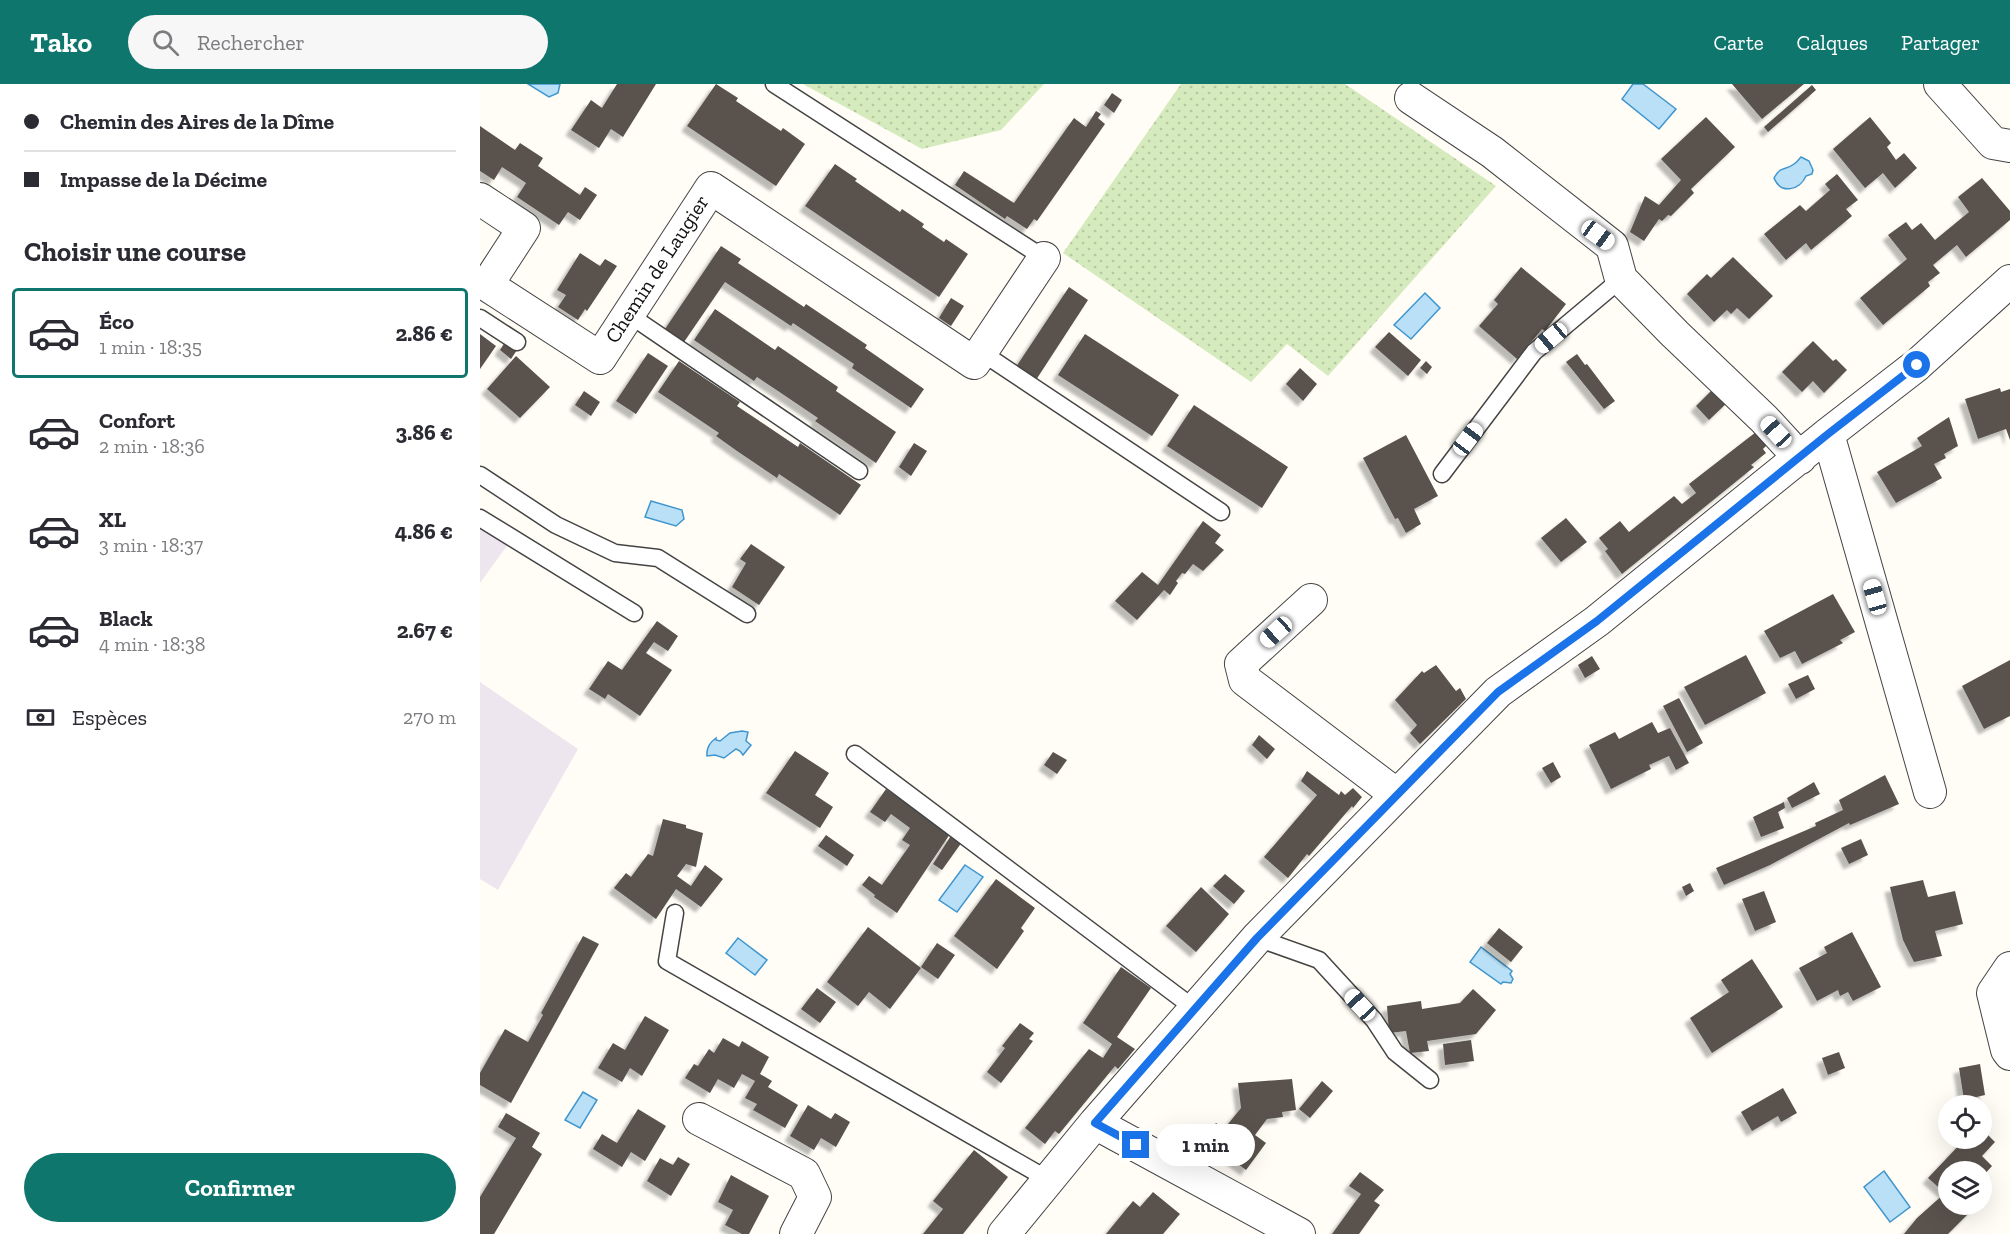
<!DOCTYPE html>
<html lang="fr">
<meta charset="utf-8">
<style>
:root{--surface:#fff;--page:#f7f7f7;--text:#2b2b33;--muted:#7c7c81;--line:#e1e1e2;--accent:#0f766e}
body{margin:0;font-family:"Zilla Slab",serif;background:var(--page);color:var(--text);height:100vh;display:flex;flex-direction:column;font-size:22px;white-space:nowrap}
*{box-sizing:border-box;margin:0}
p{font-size:20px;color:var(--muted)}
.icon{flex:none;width:33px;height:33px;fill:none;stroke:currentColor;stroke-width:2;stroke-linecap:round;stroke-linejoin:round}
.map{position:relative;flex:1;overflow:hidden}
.sheet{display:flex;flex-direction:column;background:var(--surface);width:480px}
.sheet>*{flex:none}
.banner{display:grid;align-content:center;height:132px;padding:0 24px;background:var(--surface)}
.buttons{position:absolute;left:1458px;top:1011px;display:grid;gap:12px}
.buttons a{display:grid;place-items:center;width:54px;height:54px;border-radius:50%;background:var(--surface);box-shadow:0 6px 24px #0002;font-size:30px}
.end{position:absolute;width:27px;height:27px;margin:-14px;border:8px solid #1a73e8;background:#fff;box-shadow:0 0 0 3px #fff}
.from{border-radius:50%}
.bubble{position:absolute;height:42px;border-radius:21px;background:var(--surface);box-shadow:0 6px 24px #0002;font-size:20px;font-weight:700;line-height:42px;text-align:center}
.car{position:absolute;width:18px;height:36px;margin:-18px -9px;border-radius:8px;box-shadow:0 0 4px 2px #0007;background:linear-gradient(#fff 24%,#345 0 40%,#fff 0 76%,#345 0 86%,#fff 0)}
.banner b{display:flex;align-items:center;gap:21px;height:57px;font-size:22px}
.banner b+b{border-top:2px solid var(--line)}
.banner i{width:15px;height:15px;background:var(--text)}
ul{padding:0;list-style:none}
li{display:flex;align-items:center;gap:18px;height:90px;margin:0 12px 9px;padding:0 12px;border:3px solid transparent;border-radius:6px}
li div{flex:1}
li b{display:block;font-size:22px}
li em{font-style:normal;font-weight:700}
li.on{border-color:var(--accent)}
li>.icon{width:54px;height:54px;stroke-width:1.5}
h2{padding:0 24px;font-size:27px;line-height:72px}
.pay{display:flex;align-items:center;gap:15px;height:66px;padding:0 24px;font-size:22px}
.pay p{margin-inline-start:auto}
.primary-button{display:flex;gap:12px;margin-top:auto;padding:12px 24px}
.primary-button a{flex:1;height:69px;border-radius:36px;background:var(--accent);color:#fff;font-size:24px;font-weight:700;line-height:69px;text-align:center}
header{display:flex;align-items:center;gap:36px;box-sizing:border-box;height:84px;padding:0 30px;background:var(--accent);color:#fff}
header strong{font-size:28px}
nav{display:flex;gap:33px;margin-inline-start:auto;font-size:21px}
.search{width:420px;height:54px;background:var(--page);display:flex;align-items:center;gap:15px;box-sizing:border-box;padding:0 21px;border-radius:33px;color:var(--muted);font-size:22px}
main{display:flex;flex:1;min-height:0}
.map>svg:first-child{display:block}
.industrial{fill:#eee6ef}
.grass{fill:url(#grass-dots)}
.water{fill:#b9e0f7;stroke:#3f96cf;stroke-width:1.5}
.building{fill:#5a524d;filter:url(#shadow)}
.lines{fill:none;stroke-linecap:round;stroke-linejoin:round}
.lane-casing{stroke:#444;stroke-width:19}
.street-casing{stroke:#444;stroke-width:34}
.lane{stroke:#fff;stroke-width:16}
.street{stroke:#fff;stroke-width:32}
.route{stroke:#1a73e8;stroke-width:8}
.labels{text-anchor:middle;stroke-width:6;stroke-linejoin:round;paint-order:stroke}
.street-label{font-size:21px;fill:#111;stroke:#fff}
</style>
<header>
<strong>Tako</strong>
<div class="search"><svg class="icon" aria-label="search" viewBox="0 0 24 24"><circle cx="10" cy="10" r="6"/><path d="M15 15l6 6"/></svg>Rechercher</div>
<nav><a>Carte</a><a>Calques</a><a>Partager</a></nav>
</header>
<main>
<section class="sheet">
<div class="banner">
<b><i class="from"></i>Chemin des Aires de la Dîme</b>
<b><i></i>Impasse de la Décime</b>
</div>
<h2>Choisir une course</h2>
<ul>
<li class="on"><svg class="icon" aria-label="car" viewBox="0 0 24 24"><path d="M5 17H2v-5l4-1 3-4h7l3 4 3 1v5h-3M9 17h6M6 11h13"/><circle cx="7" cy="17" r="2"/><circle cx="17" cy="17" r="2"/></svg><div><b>Éco</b><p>1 min · 18:35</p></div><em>2.86 €</em></li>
<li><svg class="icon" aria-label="car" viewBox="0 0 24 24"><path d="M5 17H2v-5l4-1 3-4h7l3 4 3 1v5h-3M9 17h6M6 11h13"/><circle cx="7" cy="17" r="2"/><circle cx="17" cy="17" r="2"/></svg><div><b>Confort</b><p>2 min · 18:36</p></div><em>3.86 €</em></li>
<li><svg class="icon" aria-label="car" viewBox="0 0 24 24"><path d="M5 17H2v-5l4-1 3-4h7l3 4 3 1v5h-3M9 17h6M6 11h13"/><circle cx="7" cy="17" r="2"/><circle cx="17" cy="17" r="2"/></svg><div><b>XL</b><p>3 min · 18:37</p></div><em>4.86 €</em></li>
<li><svg class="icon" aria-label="car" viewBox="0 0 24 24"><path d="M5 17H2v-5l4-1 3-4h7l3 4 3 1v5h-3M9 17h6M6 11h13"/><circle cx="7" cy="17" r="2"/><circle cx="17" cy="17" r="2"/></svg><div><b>Black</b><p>4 min · 18:38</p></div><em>2.67 €</em></li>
</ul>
<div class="pay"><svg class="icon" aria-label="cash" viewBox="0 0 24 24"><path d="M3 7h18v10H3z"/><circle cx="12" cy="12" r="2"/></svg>Espèces<p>270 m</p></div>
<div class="primary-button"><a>Confirmer</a></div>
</section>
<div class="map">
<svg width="1530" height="1150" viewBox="0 0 1530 1150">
<defs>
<pattern id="grass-dots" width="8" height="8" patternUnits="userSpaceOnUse" patternTransform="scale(1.5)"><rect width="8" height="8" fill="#d5ebbd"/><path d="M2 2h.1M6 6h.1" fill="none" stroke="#b6c8a1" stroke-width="1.8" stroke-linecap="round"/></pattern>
<filter id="shadow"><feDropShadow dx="-5.5" dy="5.5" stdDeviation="1.5" flood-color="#0004"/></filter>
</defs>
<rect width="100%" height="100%" fill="#fffdf5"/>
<path class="industrial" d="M0,436L31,456L0,499Z
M0,598L98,665L18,806L0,795Z"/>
<path class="grass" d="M323,0H564L521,46L442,65Z
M701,0H865L1016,102L848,292L807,260L771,298L583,169Z"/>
<path class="water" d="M48,0H80L78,9L69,13Z
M1153,0H1163L1196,25L1179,45L1142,15Z
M1321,73L1329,77L1333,86L1332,90L1326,92C1320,106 1301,111 1294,94C1301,81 1305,87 1314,80C1317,78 1319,75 1321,73Z
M945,209L960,224L931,255L914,241Z
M171,417L202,426L204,435L196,442L165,433Z
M262,647L268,648L266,657L271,661L263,671L260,667L256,665L244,674L235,671L227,672C226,664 229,659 236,654V656L240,657L250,649Z
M485,781L503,793L477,828L459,816Z
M258,854L287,876L275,891L246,869Z
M1001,863L1032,887L1030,890L1033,895L1031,899L1023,898L1021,900L990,878Z
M103,1008L117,1016L100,1044L85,1036Z
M1404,1087L1430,1123L1410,1138L1384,1103Z"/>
<path class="building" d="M137,0H176L143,53L131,45L119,64L91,46L111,16L122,24Z
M236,0L258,14L256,17L301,47L303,44L325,60L296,102L207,42Z
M1252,0H1324L1282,35Z
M1332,1L1336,6L1288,48L1284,43Z
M632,9L642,16L634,29L624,21Z
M616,27L621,30L618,34L625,40L557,137L554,135L547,145L527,132L525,135L475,101L484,87L534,119L594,34L606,43Z
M1226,33L1255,63L1211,105L1214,109L1191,132L1188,131L1182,137L1179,135L1164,157L1150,148L1165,112L1179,121L1201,96L1181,75Z
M1390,33L1411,59L1407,63L1416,76L1424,69L1437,84L1415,104L1403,89L1385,104L1353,65Z
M0,42L35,66L40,59L63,74L58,82L100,111L105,103L117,111L100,136L88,128L79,141L37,113L46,99L22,83L14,96L0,87Z
M355,80L377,95L375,97L420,128L422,125L444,140L442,143L464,158L466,155L488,170L459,213L325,122Z
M1357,90L1378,116L1366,125L1372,132L1331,166L1326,159L1306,176L1284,150L1320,121L1326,127L1350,106L1345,100Z
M1502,94L1530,127V136L1486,173L1477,161L1453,181L1460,189L1448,198L1450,202L1403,241L1380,214L1427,175L1408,151L1426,138L1432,146L1441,139L1455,156L1489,128L1478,113Z
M241,162L261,175L258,179L324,223L326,220L387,261L385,264L444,305L431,324L372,284L374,280L313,239L311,242L245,198L204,258L185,245Z
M100,169L120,182L125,175L137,182L107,227L105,225L98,236L78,223L86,211L77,206Z
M1253,173L1293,212L1269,235L1257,224L1251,230L1247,226L1234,238L1207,210L1227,190L1231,194Z
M1041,183L1086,220L1065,247L1062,245L1037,275L999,242L1018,220L1014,216Z
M589,203L608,216L554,299L534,286Z
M471,214L484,222L471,242L459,234Z
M235,225L295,266L298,262L358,303L356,307L416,348L396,379L335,337L338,334L298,307L277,293L274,297L214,256Z
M909,248L941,276L928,292L895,263Z
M0,250L16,262L0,285Z
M605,250L699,311L672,352L578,291Z
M1333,257L1353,277L1356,275L1367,286L1344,309L1333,297L1322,308L1302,288Z
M25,258L37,266L31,275L20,266Z
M168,269L188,282L156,330L136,317Z
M1097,270L1105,281L1107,280L1135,317L1124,325L1086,278Z
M36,272L70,303L40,334L7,305Z
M199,277L260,318L257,322L278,336L318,363L320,359L381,401L360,431L299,390L297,394L257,367L236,352L239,349L178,308Z
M946,277L952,283L947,290L940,284Z
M820,284L837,300L823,317L806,300Z
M1236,302L1249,317L1229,336L1216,322Z
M1520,304L1521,308L1530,305V356L1526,345L1498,355L1485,315Z
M104,307L120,318L111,332L95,321Z
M714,321L808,383L782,424L687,362Z
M1469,333L1478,362L1464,370L1466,374L1454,380L1462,394L1416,419L1397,388L1442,362L1437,354Z
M1276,348L1287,361L1283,365L1286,369L1271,381L1274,383L1142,490L1125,467L1128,465L1119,454L1140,437L1149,448L1194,412L1202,420L1216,409L1209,400Z
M926,351L958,412L934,425L941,440L926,449L918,434L915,435L883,374Z
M434,359L447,367L431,392L419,383Z
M1086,434L1107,458L1081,478L1061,454Z
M723,437L741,451L735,459L744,466L723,487L713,480L705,490L702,489L696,497L698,499L690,511L684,506L657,536L635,517L662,488L678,501Z
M271,460L305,483L279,521L252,503L266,479L260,475Z
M1353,510L1375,548L1360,556L1363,559L1322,580L1315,567L1300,574L1284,547Z
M177,537L198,552L188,567L174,558L166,569L192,586L160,632L128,610L125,615L109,605L128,577L142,586Z
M1266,571L1286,609L1225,641L1204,603Z
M1112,572L1120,585L1105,594L1098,581Z
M1530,576V632L1504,645L1482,602Z
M956,581L976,607L980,604L986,615L940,660L930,649L937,641L915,616L942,587L944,589Z
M1328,591L1335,605L1316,615L1308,600Z
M1199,614L1223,659L1207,668L1183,622Z
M1172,638L1178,649L1190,644L1209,679L1196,686L1189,672L1169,681L1171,685L1131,705L1109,661L1135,648L1139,655Z
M779,651L795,665L787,675L772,661Z
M315,667L349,689L335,711L353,723L340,744L286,709Z
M573,668L587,676L577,690L564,681Z
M1073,678L1081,693L1071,699L1062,684Z
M827,687L859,711L861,707L865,711L873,704L882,713L873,724L872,722L829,772L827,770L808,794L784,773L837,711L821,697Z
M1405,691L1419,720L1370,741L1369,739L1290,781L1244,801L1236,784L1336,742L1335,739L1363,726L1359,716Z
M1334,698L1340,710L1312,724L1307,714Z
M406,705L470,750L417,829L394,813L395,811L382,801L389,792L402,801L430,761L422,756L430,744L411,730L405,738L390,728Z
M1304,718L1305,724L1298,728L1304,744L1281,753L1273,733Z
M183,735L206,741V744L223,749L216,783L206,780L197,792L211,802L225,781L243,795L221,823L196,805L176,835L134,804L146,789L151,793L168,770L173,772Z
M472,750L482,758L462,786L453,780Z
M346,751L374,771L367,782L338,762Z
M1381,755L1388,771L1369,780L1361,764Z
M745,790L765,807L754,820L733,802Z
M516,795L555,824L541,844L544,847L517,885L474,852Z
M1443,796L1448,813L1475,807L1483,840L1455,847L1462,872L1434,878L1423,856L1410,803Z
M1210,799L1214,807L1206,812L1202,803Z
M721,803L749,830L716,868L686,842Z
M1284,807L1296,838L1275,847L1262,815Z
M388,843L441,884L410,925L389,908L378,922L347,898Z
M1019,844L1043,863L1031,878L1007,859Z
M1372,848L1401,903L1373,917L1368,908L1360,912L1358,906L1337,917L1319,884L1347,869L1344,863Z
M103,852L119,860L31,1019L0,1001V989L25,945L48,958L63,931L61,929Z
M457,859L475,871L458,895L441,883Z
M1272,875L1303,923L1232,969L1210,934L1249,908L1241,896Z
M641,883L671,904L637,953L655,965L638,985L635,982L579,1050L575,1047L565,1060L545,1044L609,965L623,974L632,960L603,939Z
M337,904L356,918L340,939L321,925Z
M993,905L1016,926L996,950L947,957L949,967L930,969L926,947L909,949L907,922L941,917L942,925L980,919Z
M165,932L189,946L162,992L150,984L142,998L118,984L133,959L145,966Z
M540,939L554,949L549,955L553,957L521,999L507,988L525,964L522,962Z
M243,954L259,963L262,957L289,973L280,990L292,997L288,1003L318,1021L305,1044L273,1026L277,1020L265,1014L275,997L262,990L254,1004L238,995L230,1009L205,994L214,980L218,982L229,965L234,969Z
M991,956L994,977L965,981L963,960Z
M1359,968L1365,984L1348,991L1342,974Z
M1500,980L1505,1011L1484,1016L1479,984Z
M812,995L816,1026L802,1028L803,1033L787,1035L775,1051L786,1059L766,1086L724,1054L736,1039L744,1045L761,1024L758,999Z
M842,997L853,1007L830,1034L819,1025Z
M1303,1004L1317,1029L1301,1038L1298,1032L1272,1047L1261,1028Z
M328,1021L351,1035L355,1029L370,1038L356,1063L341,1054L334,1066L310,1052Z
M158,1025L186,1042L165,1077L151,1068L142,1083L113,1065L122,1050L137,1059Z
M26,1029L60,1049L52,1063L62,1070L14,1150H0V1113L36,1054L18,1043Z
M1502,1045L1515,1058L1502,1072L1512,1082L1502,1093V1088H1468V1120H1498L1468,1150H1424L1437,1134L1465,1109L1448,1094L1483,1057L1480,1054H1502Z
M494,1066L528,1093L483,1150H443L463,1125L453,1117Z
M198,1073L210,1080L191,1112L167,1097L180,1074L193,1081Z
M880,1088L904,1106L894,1117L900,1121L879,1150H852L881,1110L869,1102Z
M251,1091L289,1112L269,1150H262L245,1141L253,1126L238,1118Z
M673,1108L700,1130L683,1150H626L653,1117L660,1123Z"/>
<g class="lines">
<defs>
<path id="lane" d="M294,0L564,174
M148,230L379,387
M0,234L37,258
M501,268L741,428
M962,390L1054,268L1141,195
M0,391L76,441L135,469L178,474L267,530
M0,434L154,529
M375,670L715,925
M195,829L187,877L569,1096
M777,854L839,876L894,936L915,968L950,996"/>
<path id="street" d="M1460,0L1513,59L1530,62
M931,14L1012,68L1132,162L1141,195L1195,250L1284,335L1320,374
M0,115L44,144L7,201L120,274L231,104L494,279L564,174
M1348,350L1450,708
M831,516L761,580L765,596L917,711
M1530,884L1513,909L1527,966L1530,970
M219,1035L324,1090L335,1113L316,1150
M615,1039L819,1150
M524,1150L615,1039L777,854L1018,608L1117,537L1348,350L1437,281L1530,197"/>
</defs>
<use href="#lane" class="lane-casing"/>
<use href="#street" class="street-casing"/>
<use href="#lane" class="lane"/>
<use href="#street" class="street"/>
</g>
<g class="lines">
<path class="route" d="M656,1061L615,1039L777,854L1018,608L1117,537L1348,350L1437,281"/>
</g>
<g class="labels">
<g class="street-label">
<text transform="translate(177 185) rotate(-57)" y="7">Chemin de Laugier</text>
</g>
</g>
</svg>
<div class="buttons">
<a><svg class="icon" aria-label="locate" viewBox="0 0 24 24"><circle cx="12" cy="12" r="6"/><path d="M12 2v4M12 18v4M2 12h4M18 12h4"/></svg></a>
<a><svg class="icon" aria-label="layers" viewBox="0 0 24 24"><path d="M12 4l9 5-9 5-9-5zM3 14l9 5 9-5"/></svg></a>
</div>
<i class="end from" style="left:1437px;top:281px"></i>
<i class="end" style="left:656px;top:1061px"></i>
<div class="bubble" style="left:676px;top:1040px;width:99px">1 min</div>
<i class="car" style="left:1118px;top:151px;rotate:126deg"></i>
<i class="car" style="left:1071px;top:254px;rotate:230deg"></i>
<i class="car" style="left:1296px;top:348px;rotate:317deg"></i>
<i class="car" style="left:988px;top:355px;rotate:37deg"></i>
<i class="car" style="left:1395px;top:513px;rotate:344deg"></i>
<i class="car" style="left:796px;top:548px;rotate:228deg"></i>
<i class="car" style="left:880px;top:921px;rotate:317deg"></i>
</div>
</main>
